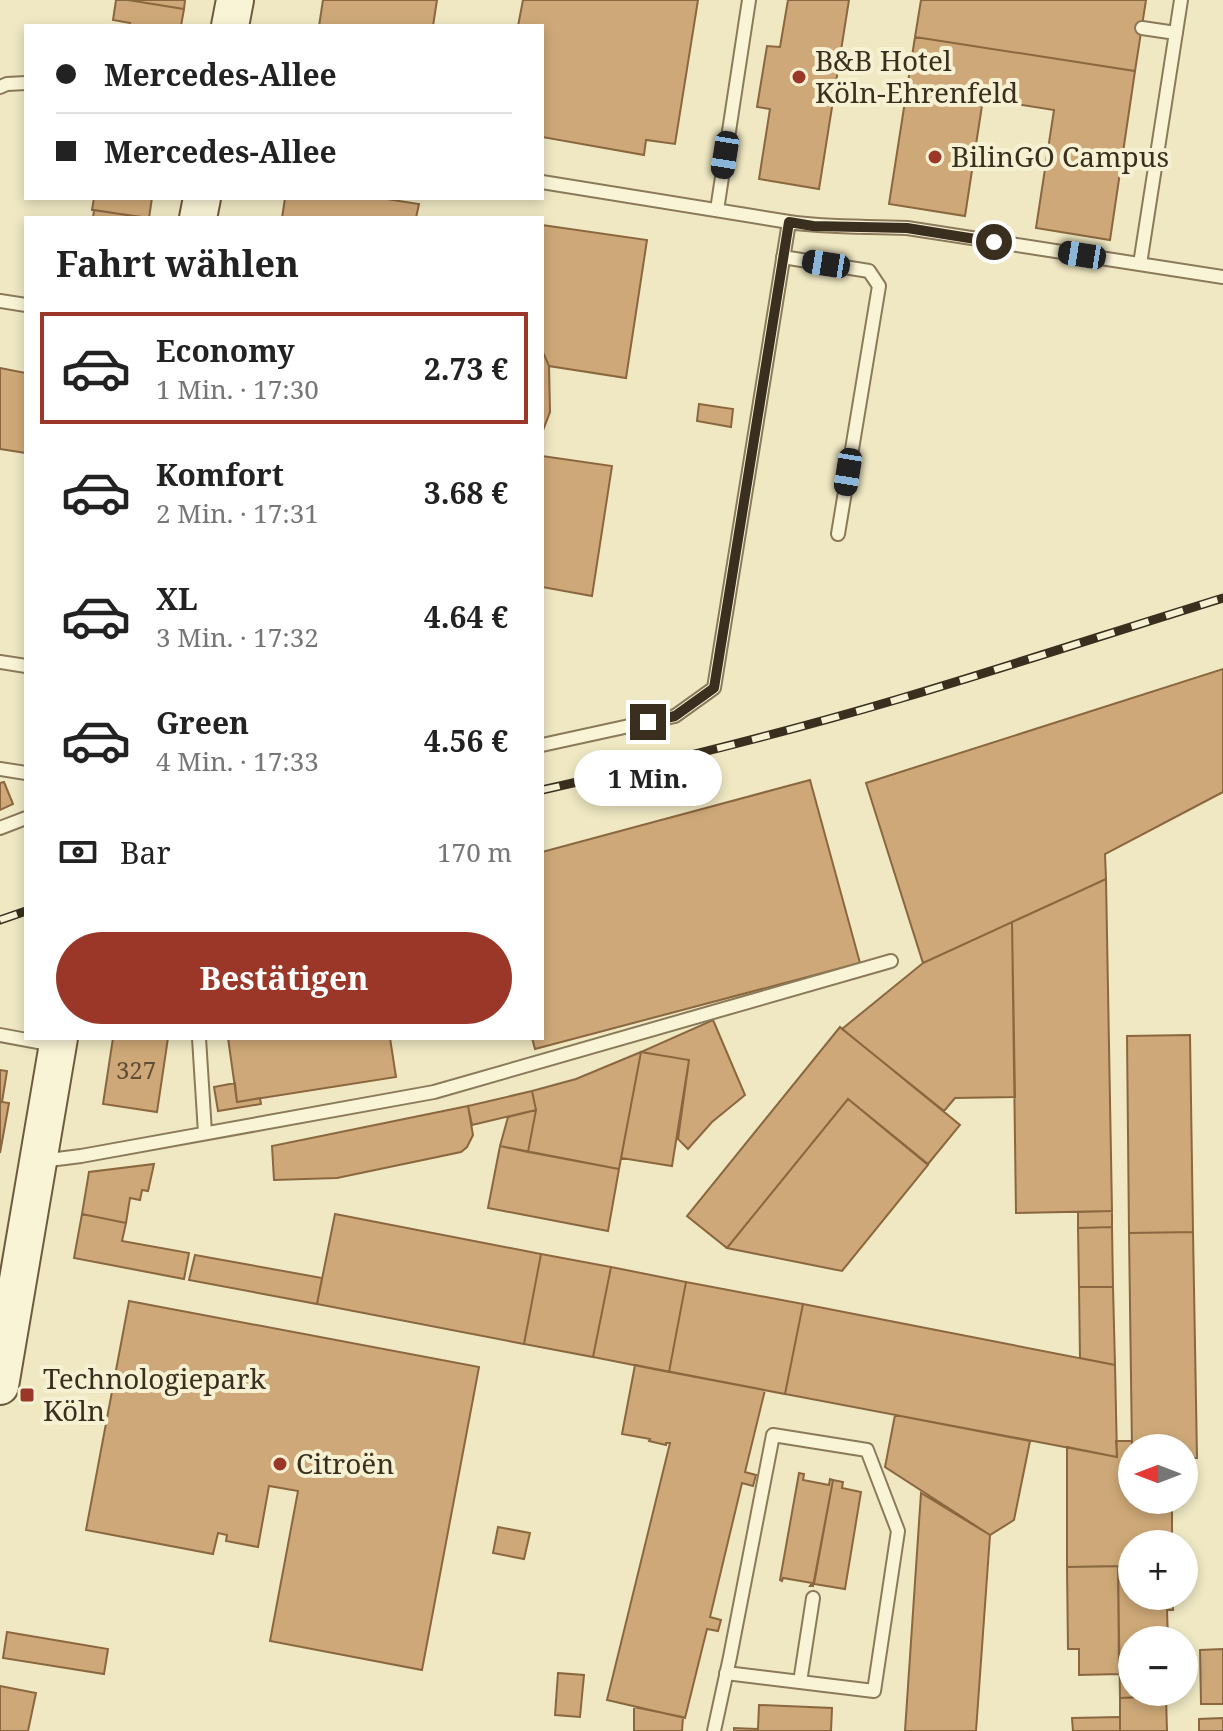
<!DOCTYPE html>
<html lang="de">
<meta charset="utf-8">
<style>
:root{--surface:#fff;--page:#f6f6f6;--text:#222;--muted:#767676;--line:#e0e0e0;--accent:#9a3728}
body{margin:0;font-family:"Noto Serif",serif;background:var(--page);color:var(--text);height:100vh;display:flex;flex-direction:column;font-size:30px;white-space:nowrap}
*{box-sizing:border-box;margin:0}
p{font-size:26px;color:var(--muted)}
.icon{flex:none;width:44px;height:44px;fill:none;stroke:currentColor;stroke-width:2;stroke-linecap:round;stroke-linejoin:round}
.map{position:relative;flex:1;overflow:hidden}
.details{position:absolute;left:24px;top:216px;width:520px;height:824px;display:flex;flex-direction:column;background:var(--surface);border-radius:0px;box-shadow:0 4px 12px #0003}
.details>*{flex:none}
.banner{position:absolute;left:24px;top:24px;width:520px;height:176px;border-radius:0px;box-shadow:0 4px 12px #0003;display:grid;align-content:center;height:176px;padding:0 32px;background:var(--surface)}
.needle{width:52px;rotate:270deg}
.tools{position:absolute;left:1118px;top:1434px;display:grid;gap:16px}
.tools a{display:grid;place-items:center;width:80px;height:80px;border-radius:50%;background:var(--surface);box-shadow:0 4px 12px #0003;font-size:40px}
.end{position:absolute;width:36px;height:36px;margin:-18px;border:10px solid #3a2f1e;background:#fff;box-shadow:0 0 0 4px #fff}
.from{border-radius:50%}
.bubble{position:absolute;height:56px;border-radius:28px;background:var(--surface);box-shadow:0 4px 12px #0003;font-size:26px;font-weight:700;line-height:56px;text-align:center}
.car{position:absolute;width:24px;height:48px;margin:-24px -12px;border-radius:10px;box-shadow:0 0 6px 2px #0007;background:linear-gradient(#222 24%,#8ab4d8 0 40%,#222 0 76%,#8ab4d8 0 86%,#222 0)}
.banner b{display:flex;align-items:center;gap:28px;height:76px;font-size:30px}
.banner b+b{border-top:2px solid var(--line)}
.banner i{width:20px;height:20px;background:var(--text)}
ul{padding:0;list-style:none}
li{display:flex;align-items:center;gap:24px;height:112px;margin:0 16px 12px;padding:0 16px;border:4px solid transparent;border-radius:0px}
li div{flex:1}
li b{display:block;font-size:30px}
li em{font-style:normal;font-weight:700}
li.active{border-color:var(--accent)}
li>.icon{width:72px;height:72px;stroke-width:1.5}
h2{padding:0 32px;font-size:36px;line-height:96px}
.pay{display:flex;align-items:center;gap:20px;height:88px;padding:0 32px;font-size:30px}
.pay p{margin-inline-start:auto}
.primary-button{display:flex;gap:16px;margin-top:auto;padding:16px 32px}
.primary-button a{flex:1;height:92px;border-radius:48px;background:var(--accent);color:#fff;font-size:32px;font-weight:700;line-height:92px;text-align:center}
.map>svg:first-child{display:block}
.building{fill:#cea878;stroke:#8a673f;stroke-width:2}
.lines{fill:none;stroke-linecap:round;stroke-linejoin:round}
.lane-casing{stroke:#8a7a5a;stroke-width:16}
.secondary-casing{stroke:#6c5b3d;stroke-width:40}
.lane{stroke:#faf4d7;stroke-width:12}
.secondary{stroke:#faf4d7;stroke-width:36}
.rail-casing{stroke:#3a2f1e;stroke-width:9}
.rail{stroke:#f6f1d3;stroke-width:6;stroke-dasharray:18;stroke-linecap:butt}
.route{stroke:#3a2f1e;stroke-width:10}
.poi-dot{fill:#9a3728;stroke:#f6f1d3;stroke-width:3}
.labels{text-anchor:middle;stroke-width:8;stroke-linejoin:round;paint-order:stroke}
.number-label{font-size:24px;fill:#5f4d34}
.poi-label{font-size:28px;fill:#3a2f1e;stroke:#f6f1d3;text-anchor:start}
</style>
<div class="map">
<svg width="1223" height="1731" viewBox="0 0 1223 1731">
<rect width="100%" height="100%" fill="#efe8c3"/>
<path class="building" d="M116,0H128L184,9L181,26H129L130,23L113,20Z
M128,0H185L184,9Z
M323,0H437L433,26H319Z
M523,0H698L675,144L646,140L644,155L542,137V26H518Z
M788,0H849L819,189L759,179L770,109L757,107L767,46L780,47Z
M921,0H1146L1135,71L915,37Z
M915,37L1135,71L1110,240L1036,228L1054,110L983,99L965,216L889,204Z
M94,198H152L149,218L92,210Z
M285,198H380L419,204L416,218H282Z
M94,210L146,218H93Z
M542,225L647,240L626,378L549,366L542,350Z
M542,350L549,366L550,412L542,433Z
M0,368L26,373V453L0,449Z
M699,404L733,409L731,427L697,421Z
M542,456L612,466L592,596L542,587Z
M1223,669V792L1105,854L1106,879L923,963L866,783Z
M810,780L860,963L535,1049L532,1038H542V852Z
M4,782L13,804L0,810V783Z
M1106,879L1112,1211L1016,1213L1012,922Z
M1012,922L1015,1097L955,1098L944,1111L842,1029L923,963Z
M713,1020L745,1095L712,1122L688,1149L678,1139L689,1060L641,1052Z
M840,1027L960,1125L928,1164L848,1099L727,1248L687,1216Z
M1190,1035L1193,1232L1129,1233L1127,1036Z
M113,1038H168L157,1112L103,1104Z
M228,1038H390L396,1077L237,1102Z
M641,1052L689,1060L672,1166L621,1158Z
M641,1052L619,1169L528,1152L536,1110L532,1091L576,1079Z
M0,1070L7,1071L2,1102L9,1103L0,1153Z
M235,1083L237,1102L260,1098L261,1104L218,1111L214,1087Z
M532,1091L536,1110L472,1125L468,1106Z
M848,1099L928,1165L842,1271L727,1248Z
M468,1106L473,1135L467,1147L461,1152L337,1178L274,1180L272,1146Z
M536,1110L528,1152L500,1146L508,1117Z
M500,1146L619,1169L608,1231L488,1208Z
M154,1164L148,1191L142,1190L140,1200L130,1198L126,1223L82,1214L89,1172Z
M1112,1211V1227L1078,1228V1212Z
M82,1214L126,1223L122,1241L189,1253L184,1279L74,1258Z
M335,1214L541,1254L524,1344L317,1304Z
M1112,1227L1113,1287H1079L1078,1228Z
M1193,1232L1197,1458H1184V1448H1132L1129,1233Z
M541,1254L611,1267L593,1357L524,1344Z
M195,1255L322,1278L317,1304L189,1280Z
M611,1267L686,1282L669,1372L593,1357Z
M686,1282L803,1304L785,1394L669,1372Z
M1079,1287H1113L1115,1365L1080,1358Z
M129,1301L479,1367L422,1670L270,1641L298,1491L269,1486L258,1547L226,1541L227,1535L218,1533L213,1554L86,1530Z
M803,1304L1115,1365L1117,1457L785,1394Z
M635,1365L765,1390L745,1472L756,1475L753,1486L742,1483L710,1617L721,1620L718,1631L707,1629L685,1718L607,1700L670,1443H666V1445L649,1441L650,1439L622,1434Z
M895,1415L1030,1441L1014,1520L990,1535L885,1467Z
M1116,1441H1132V1500H1172V1544H1132V1566L1067,1567V1447L1117,1457Z
M799,1473L804,1474L803,1480L829,1485L830,1479L833,1480L813,1586H810L812,1583L783,1578L782,1581L780,1580Z
M833,1480L843,1482L842,1488L861,1492L845,1589L814,1584Z
M921,1493L990,1535L976,1731H905Z
M498,1527L530,1533L524,1559L493,1553Z
M1118,1566H1132V1596H1173V1610H1167L1168,1640H1132V1692H1169L1170,1696L1120,1698Z
M1118,1566L1119,1674L1079,1675V1649H1068L1067,1567Z
M7,1632L108,1649L104,1674L3,1658Z
M1223,1649V1704H1201L1200,1650Z
M558,1673L584,1675L580,1717L555,1715Z
M0,1686L36,1693L28,1731H0Z
M1166,1696L1167,1731H1120V1698Z
M759,1705L832,1708L831,1731H734V1728L758,1729Z
M634,1707L683,1717L682,1731H634Z
M1120,1717V1731H1073L1072,1718Z
M1223,1718V1731H1199V1719Z"/>
<g class="lines">
<defs>
<path id="lane" d="M1142,28L1176,33
M0,87L7,84L26,83
M542,182L789,222L714,688L675,716L542,745
M717,210L749,0
M789,222C828,228 867,226 907,228L1223,277
M783,257L869,271L879,286L838,534
M1140,264L1181,0
M0,301L26,305
M0,662L26,666
M0,769L26,773
M0,828L26,818
M0,1035L54,1045
M199,1038L205,1133
M41,1161L81,1156L434,1092L891,961
M800,1682L813,1598
M714,1731L730,1657L773,1435L867,1450L898,1531L874,1691L726,1673"/>
<path id="secondary" d="M230,26L235,0
M198,218L202,198
M0,1386L59,1038"/>
</defs>
<use href="#lane" class="lane-casing"/>
<use href="#secondary" class="secondary-casing"/>
<use href="#lane" class="lane"/>
<use href="#secondary" class="secondary"/>
<defs>
<path id="rail" d="M542,790C663,763 784,733 902,698C1010,666 1116,631 1223,598
M0,920L26,911"/>
</defs>
<use href="#rail" class="rail-casing"/>
<use href="#rail" class="rail"/>
</g>
<g class="lines">
<path class="route" d="M648,722L675,716L714,688L789,222L813,226L907,228L994,242"/>
</g>
<g class="poi-dot">
<circle cx="799" cy="77" r="8"/>
<circle cx="935" cy="157" r="8"/>
<rect x="19" y="1387" width="16" height="16" rx="4"/>
<circle cx="280" cy="1464" r="8"/>
</g>
<g class="labels">
<g class="number-label">
<text x="136" y="1079">327</text>
</g>
<g class="poi-label">
<text x="815" y="71">B&amp;B Hotel<tspan x="815" dy="32">Köln-Ehrenfeld</tspan></text>
<text x="951" y="167">BilinGO Campus</text>
<text x="43" y="1389">Technologiepark<tspan x="43" dy="32">Köln</tspan></text>
<text x="296" y="1474">Citroën</text>
</g>
</g>
</svg>
<div class="tools">
<a><svg class="needle" viewBox="-14 -14 28 28"><path d="M0-13l5 13h-10z" fill="#e53935"/><path d="M0 13l5-13h-10z" fill="#767676"/></svg></a>
<a>+</a>
<a>−</a>
</div>
<i class="end from" style="left:994px;top:242px"></i>
<i class="end" style="left:648px;top:722px"></i>
<div class="bubble" style="left:574px;top:750px;width:148px">1 Min.</div>
<i class="car" style="left:725px;top:155px;rotate:189deg"></i>
<i class="car" style="left:1082px;top:255px;rotate:279deg"></i>
<i class="car" style="left:826px;top:264px;rotate:279deg"></i>
<i class="car" style="left:848px;top:472px;rotate:189deg"></i>
<div class="banner">
<b><i class="from"></i>Mercedes-Allee</b>
<b><i></i>Mercedes-Allee</b>
</div>
<section class="details">
<h2>Fahrt wählen</h2>
<ul>
<li class="active"><svg class="icon" aria-label="car" viewBox="0 0 24 24"><path d="M5 17H2v-5l4-1 3-4h7l3 4 3 1v5h-3M9 17h6M6 11h13"/><circle cx="7" cy="17" r="2"/><circle cx="17" cy="17" r="2"/></svg><div><b>Economy</b><p>1 Min. · 17:30</p></div><em>2.73 €</em></li>
<li><svg class="icon" aria-label="car" viewBox="0 0 24 24"><path d="M5 17H2v-5l4-1 3-4h7l3 4 3 1v5h-3M9 17h6M6 11h13"/><circle cx="7" cy="17" r="2"/><circle cx="17" cy="17" r="2"/></svg><div><b>Komfort</b><p>2 Min. · 17:31</p></div><em>3.68 €</em></li>
<li><svg class="icon" aria-label="car" viewBox="0 0 24 24"><path d="M5 17H2v-5l4-1 3-4h7l3 4 3 1v5h-3M9 17h6M6 11h13"/><circle cx="7" cy="17" r="2"/><circle cx="17" cy="17" r="2"/></svg><div><b>XL</b><p>3 Min. · 17:32</p></div><em>4.64 €</em></li>
<li><svg class="icon" aria-label="car" viewBox="0 0 24 24"><path d="M5 17H2v-5l4-1 3-4h7l3 4 3 1v5h-3M9 17h6M6 11h13"/><circle cx="7" cy="17" r="2"/><circle cx="17" cy="17" r="2"/></svg><div><b>Green</b><p>4 Min. · 17:33</p></div><em>4.56 €</em></li>
</ul>
<div class="pay"><svg class="icon" aria-label="cash" viewBox="0 0 24 24"><path d="M3 7h18v10H3z"/><circle cx="12" cy="12" r="2"/></svg>Bar<p>170 m</p></div>
<div class="primary-button"><a>Bestätigen</a></div>
</section>
</div>
